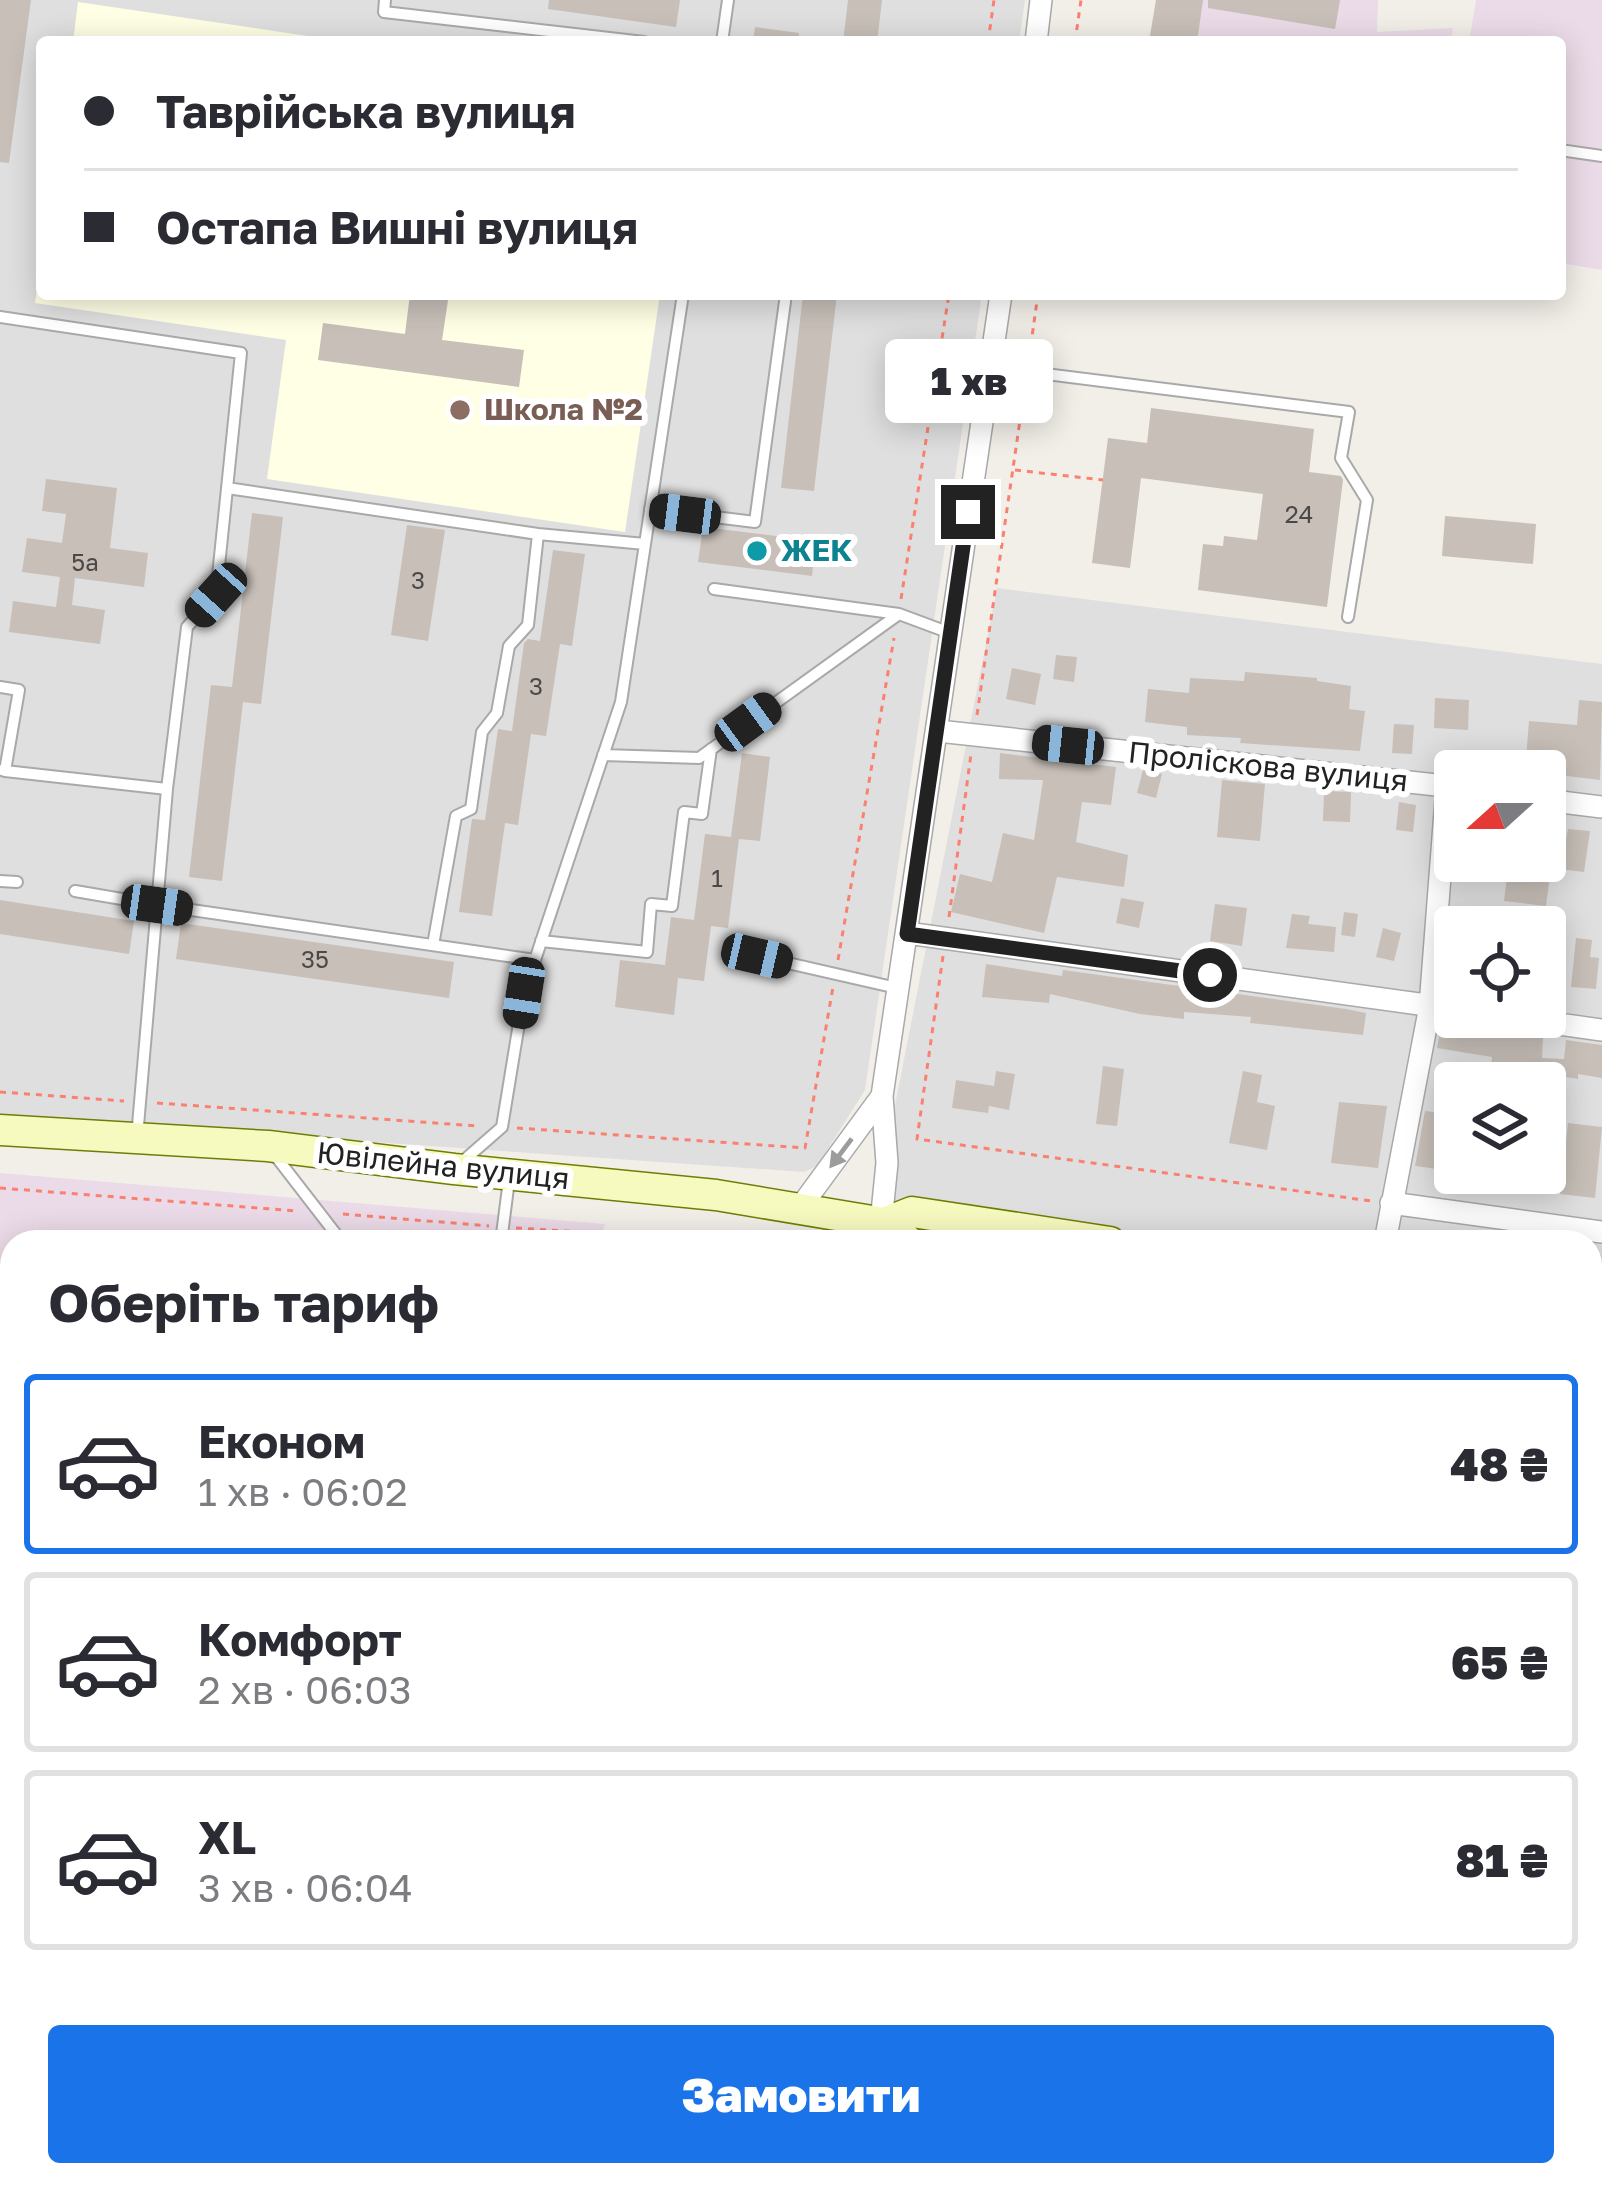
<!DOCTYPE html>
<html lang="uk">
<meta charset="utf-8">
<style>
:root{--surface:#fff;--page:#f2f2f3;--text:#2b2b33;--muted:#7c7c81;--line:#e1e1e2;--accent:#1a73e8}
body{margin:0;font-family:"Golos Text",sans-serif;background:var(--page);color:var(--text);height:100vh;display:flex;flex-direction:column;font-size:45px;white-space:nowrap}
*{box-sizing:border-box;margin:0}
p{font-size:39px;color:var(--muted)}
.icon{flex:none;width:66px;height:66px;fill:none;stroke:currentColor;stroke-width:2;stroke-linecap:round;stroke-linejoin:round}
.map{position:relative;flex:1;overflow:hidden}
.side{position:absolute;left:0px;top:1230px;width:1602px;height:957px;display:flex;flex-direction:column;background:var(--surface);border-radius:36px 36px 0 0;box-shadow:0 6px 30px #0003}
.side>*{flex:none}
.hud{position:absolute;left:36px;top:36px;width:1530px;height:264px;border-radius:12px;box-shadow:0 6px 30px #0003;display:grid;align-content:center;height:264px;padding:0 48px;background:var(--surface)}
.needle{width:78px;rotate:249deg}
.controls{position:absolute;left:1434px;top:750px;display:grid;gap:24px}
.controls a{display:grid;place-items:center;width:132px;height:132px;border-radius:12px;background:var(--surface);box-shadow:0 6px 30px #0003;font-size:60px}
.end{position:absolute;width:54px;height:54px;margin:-27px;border:15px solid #222;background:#fff;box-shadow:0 0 0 6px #fff}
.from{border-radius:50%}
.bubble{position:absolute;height:84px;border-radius:12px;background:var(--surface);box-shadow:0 6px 30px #0003;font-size:39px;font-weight:800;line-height:84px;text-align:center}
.car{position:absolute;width:36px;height:72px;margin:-36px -18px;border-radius:15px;box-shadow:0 0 9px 3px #0007;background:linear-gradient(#222 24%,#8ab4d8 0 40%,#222 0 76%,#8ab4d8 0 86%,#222 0)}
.hud b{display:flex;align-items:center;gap:42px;height:114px;font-size:45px}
.hud b+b{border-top:3px solid var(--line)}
.hud i{width:30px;height:30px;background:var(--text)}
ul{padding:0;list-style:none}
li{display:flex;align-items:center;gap:36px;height:180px;margin:0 24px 18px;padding:0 24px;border:6px solid var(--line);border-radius:12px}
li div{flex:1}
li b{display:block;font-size:45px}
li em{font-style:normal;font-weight:800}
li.active{border-color:var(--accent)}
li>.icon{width:108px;height:108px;stroke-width:1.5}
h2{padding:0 48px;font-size:54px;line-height:144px}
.action{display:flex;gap:24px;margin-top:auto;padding:24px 48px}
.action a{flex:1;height:138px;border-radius:12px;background:var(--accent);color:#fff;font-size:48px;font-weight:800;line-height:138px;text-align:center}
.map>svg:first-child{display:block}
.residential{fill:#e0dfdf;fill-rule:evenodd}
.industrial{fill:#ebdbe8}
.education{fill:#ffffe5}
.park{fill:#c8facc}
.building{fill:#c7bfb8}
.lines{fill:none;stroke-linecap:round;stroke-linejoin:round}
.lane-casing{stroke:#a9a9a9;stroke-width:14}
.street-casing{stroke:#a9a9a9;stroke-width:24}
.secondary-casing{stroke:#707d05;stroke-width:33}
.path{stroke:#fa8072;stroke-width:3;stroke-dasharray:6 6;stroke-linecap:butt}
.lane{stroke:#fff;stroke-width:10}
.street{stroke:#fff;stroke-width:21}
.secondary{stroke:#f7fabf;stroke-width:30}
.oneway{fill:#9c9c9c}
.route{stroke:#222;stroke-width:15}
.education-dot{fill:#8d6e63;stroke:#fff;stroke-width:4.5}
.culture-dot{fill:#0f9aa8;stroke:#fff;stroke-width:4.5}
.labels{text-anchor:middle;stroke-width:12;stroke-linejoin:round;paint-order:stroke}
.number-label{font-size:24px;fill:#4b4948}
.education-label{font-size:30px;font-weight:bold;fill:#785e54;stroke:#fff;text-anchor:start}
.culture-label{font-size:30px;font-weight:bold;fill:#0d838f;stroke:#fff;text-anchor:start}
.street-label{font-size:30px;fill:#222;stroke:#fff}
</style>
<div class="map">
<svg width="1602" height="2186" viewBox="0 0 1602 2186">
<rect width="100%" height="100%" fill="#f2efe9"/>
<path class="residential" d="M0,0H1025L1019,42H42V294H982L865,1090L817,1166L804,1172L0,1116Z
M997,588L1602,664V2186H708L710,2175H1590V1242H868ZM1455,771H1545V861H1455ZM1455,927H1545V1017H1455ZM1455,1083H1545V1173H1455Z"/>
<path class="industrial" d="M1156,0H1378L1377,32L1453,28L1450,42H1149Z
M1476,0H1602V270L1560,263V42H1469Z
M0,1173L605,1224L600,1242H12V1848L0,1847Z"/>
<path class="education" d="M78,2L348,42H73Z
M42,254V294H660L625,532L267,479L286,340L35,303Z"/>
<path class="park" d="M0,1847L12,1848V2175H40L38,2186H0Z"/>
<path class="building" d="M0,0H31L9,163L0,162Z
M549,0H680L676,27L548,9Z
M848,0H882L877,42H843Z
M1156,0H1203L1197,42H1149Z
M1208,0H1340L1335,29L1208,8Z
M755,27L799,33L798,42H753Z
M410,294H449L442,340L524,350L519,387L318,360L323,323L405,334Z
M803,294H837L814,491L781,488Z
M1151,408L1314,429L1309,472L1341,476L1343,480L1327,607L1198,590L1203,544L1223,546L1224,536L1257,540L1263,494L1141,478L1130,568L1092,563L1108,438L1147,443Z
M46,479L117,488L110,548L148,553L144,587L75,578L72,605L105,610L100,644L9,632L13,601L56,607L60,577L22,572L27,538L62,543L66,514L42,511Z
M252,513L283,517L261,704L243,702L222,881L189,877L211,685L232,687Z
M1445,516L1536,524L1533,564L1442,556Z
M407,525L445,530L428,641L391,635Z
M703,527L816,541L812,576L698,562Z
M553,550L585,554L572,646L560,644L546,736L531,734L518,825L505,823L492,916L459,912L472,819L485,820L498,729L512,731L524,643L528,639L540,641Z
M1056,655L1077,657L1074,682L1053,679Z
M1012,668L1041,674L1035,705L1006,699Z
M1245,672L1317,678V681L1351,686L1349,709L1365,711L1360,751L1240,743L1241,738L1187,735V727L1145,722L1148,689L1189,693L1190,678L1244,681Z
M1435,698L1469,700L1468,730L1434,728Z
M1579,700L1602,702L1600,780L1525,771L1529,721L1577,725Z
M1394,724L1414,725L1412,754L1392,753Z
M742,753L770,757L760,841L739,839L728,928L711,926L704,981L678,978L674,1015L615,1007L620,960L665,965L671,917L694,920L705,834L731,837Z
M1000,753L1116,767L1111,805L1082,802L1076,842L1128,855L1124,887L1057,877L1044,933L951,912L960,874L992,882L1003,833L1034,840L1043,780L999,779Z
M1143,770L1162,774L1156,798L1137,793Z
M1222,780L1265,784L1260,841L1217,837Z
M1324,791L1351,792L1350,822L1323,821Z
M1399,802L1416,805L1413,832L1396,830Z
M1568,829L1590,831L1584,872L1551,868L1546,906L1504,901L1509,861H1545V836L1566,839Z
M1121,898L1144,902L1139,928L1116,923Z
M0,900L134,921L129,954L0,934Z
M1215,904L1247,908L1242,946L1210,941Z
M1344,912L1358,914L1355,937L1341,935Z
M1292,914L1310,916L1308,924L1336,927L1334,952L1286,948Z
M181,923L454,962L449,998L176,959Z
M1383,928L1401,933L1394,961L1376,957Z
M1576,938L1592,940L1590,957L1599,958L1596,989L1571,987Z
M986,964L1062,976L1063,970L1346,1009L1366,1013L1363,1035L1250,1023L1251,1017L1184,1012V1019L1140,1014L1050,994L1049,1003L982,997Z
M1467,1018L1507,1032L1543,1037L1542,1058L1564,1059L1566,1040L1602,1045V1078L1578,1074V1079L1523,1070V1078L1490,1075L1492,1057L1437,1048L1442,1022L1460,1023Z
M1103,1066L1124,1069L1117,1126L1096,1124Z
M996,1071L1015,1074L1009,1110L989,1106L988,1113L952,1108L956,1080L994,1086Z
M1243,1071L1262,1075L1257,1102L1275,1106L1267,1150L1229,1143Z
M1339,1102L1387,1106L1378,1168L1331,1163Z
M1425,1111L1443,1113L1437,1169L1415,1166Z
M1568,1123L1602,1127L1595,1198L1560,1194L1561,1186L1545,1184V1157L1564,1160Z
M1454,1173H1509L1506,1190L1453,1181Z"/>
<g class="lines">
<defs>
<path id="lane" d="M385,0L384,12L644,42
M722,42L728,0
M1560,150L1602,156
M0,317L241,353L216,595L187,627L167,789L5,771
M990,367L1349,412L1341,458L1367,500L1348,617
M227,488L538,534
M650,509L755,522L786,294
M714,589L899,614L950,633
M0,687L19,690L5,771L2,770
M603,755L699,758L899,614
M0,881L17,882
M75,891L157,905L167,789
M541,941L647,952L651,904L672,906L684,812L702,814L711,749
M433,945L456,816L471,809L482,732L497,713L509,646L528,625L538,534L645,544
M757,956L897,988
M137,1137L157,905L535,960
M274,1154L342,1242
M462,1162L502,1127L524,993L621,702L683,294
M501,1242L509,1180"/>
<path id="street" d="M1036,42L1041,0
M938,731L1455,787
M1545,800L1602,807
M907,933L1455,1009
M1509,1017L1602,1030
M1391,1203L1602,1232
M799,1209L882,1096
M879,1242L887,1163L882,1096L1001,294
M1385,1242L1430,1006L1447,786
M1590,1649L1602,1650
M1590,1951L1602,1953
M887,2175L972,2186
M688,2181L698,2175
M1244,2186L1246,2175"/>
<path id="secondary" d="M0,1130L268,1146L454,1169L716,1195L884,1223L909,1242
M884,1223L912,1212L1110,1242
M1590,1313L1602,1314
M1590,1348L1602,1350"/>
</defs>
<use href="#lane" class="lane-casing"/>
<use href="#street" class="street-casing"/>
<use href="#secondary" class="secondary-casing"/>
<path class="path" d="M988,42L994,0
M1075,42L1081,0
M1029,358L1038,294
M1015,470L1103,480
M901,599L949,294
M977,715L1025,386
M949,917L971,754
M943,956L917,1139L1371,1201
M838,960L894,638
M0,1092L124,1101
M157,1103L477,1126
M517,1128L805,1148L833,987
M0,1188L297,1211
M343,1214L489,1226
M516,1228L743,1242
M0,1954L12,1953
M427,2186L432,2175
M656,2186L658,2175
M727,2186L729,2175"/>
<use href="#lane" class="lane"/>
<use href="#street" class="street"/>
<use href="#secondary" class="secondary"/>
</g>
<defs><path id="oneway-solid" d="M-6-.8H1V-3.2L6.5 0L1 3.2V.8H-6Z" transform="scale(3)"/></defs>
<use class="oneway" href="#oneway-solid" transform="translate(841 1153) rotate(127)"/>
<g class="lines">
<path class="route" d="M968,512L907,934L1210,975"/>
</g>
<circle class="education-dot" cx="460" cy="410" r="12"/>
<circle class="culture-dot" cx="757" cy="551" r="12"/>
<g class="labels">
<g class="number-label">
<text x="1299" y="523">24</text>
<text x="85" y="571">5а</text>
<text x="418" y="589">3</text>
<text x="536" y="695">3</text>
<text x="717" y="887">1</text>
<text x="315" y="968">35</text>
</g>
<g class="education-label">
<text x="484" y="420">Школа №2</text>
</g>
<g class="culture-label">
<text x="781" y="561">ЖЕК</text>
</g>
<g class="street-label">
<text transform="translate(1268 767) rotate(6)" y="10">Проліскова вулиця</text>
<text transform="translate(443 1166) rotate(6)" y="10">Ювілейна вулиця</text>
</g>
</g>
</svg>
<div class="controls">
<a><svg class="needle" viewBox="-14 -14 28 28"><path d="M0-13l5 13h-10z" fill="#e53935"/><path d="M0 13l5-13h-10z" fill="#7c7c81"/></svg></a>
<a><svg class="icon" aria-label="locate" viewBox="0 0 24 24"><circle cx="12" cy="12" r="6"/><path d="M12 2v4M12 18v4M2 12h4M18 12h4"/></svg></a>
<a><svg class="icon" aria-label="layers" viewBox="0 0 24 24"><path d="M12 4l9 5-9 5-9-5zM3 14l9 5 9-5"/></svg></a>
</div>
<i class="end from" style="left:1210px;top:975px"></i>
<i class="end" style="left:968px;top:512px"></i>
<div class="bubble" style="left:885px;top:339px;width:168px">1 хв</div>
<i class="car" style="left:685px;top:514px;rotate:277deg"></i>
<i class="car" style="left:216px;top:595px;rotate:222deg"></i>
<i class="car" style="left:748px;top:722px;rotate:54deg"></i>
<i class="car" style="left:1068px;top:745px;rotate:276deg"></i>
<i class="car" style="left:157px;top:905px;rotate:98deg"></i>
<i class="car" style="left:757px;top:956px;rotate:103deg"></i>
<i class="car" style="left:524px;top:993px;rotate:189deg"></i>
<div class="hud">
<b><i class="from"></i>Таврійська вулиця</b>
<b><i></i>Остапа Вишні вулиця</b>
</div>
<section class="side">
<h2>Оберіть тариф</h2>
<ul>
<li class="active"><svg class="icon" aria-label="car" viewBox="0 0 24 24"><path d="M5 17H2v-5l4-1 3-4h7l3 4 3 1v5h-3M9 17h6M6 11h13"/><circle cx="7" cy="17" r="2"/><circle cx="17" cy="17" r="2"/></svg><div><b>Економ</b><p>1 хв · 06:02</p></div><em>48 ₴</em></li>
<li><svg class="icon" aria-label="car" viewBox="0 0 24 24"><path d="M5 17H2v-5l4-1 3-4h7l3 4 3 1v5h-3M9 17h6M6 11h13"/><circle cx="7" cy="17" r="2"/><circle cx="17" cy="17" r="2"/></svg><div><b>Комфорт</b><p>2 хв · 06:03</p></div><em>65 ₴</em></li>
<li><svg class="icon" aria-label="car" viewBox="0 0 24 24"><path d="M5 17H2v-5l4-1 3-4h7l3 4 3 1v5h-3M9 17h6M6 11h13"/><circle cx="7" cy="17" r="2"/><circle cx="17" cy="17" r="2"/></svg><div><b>XL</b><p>3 хв · 06:04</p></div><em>81 ₴</em></li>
</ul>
<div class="action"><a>Замовити</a></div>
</section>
</div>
